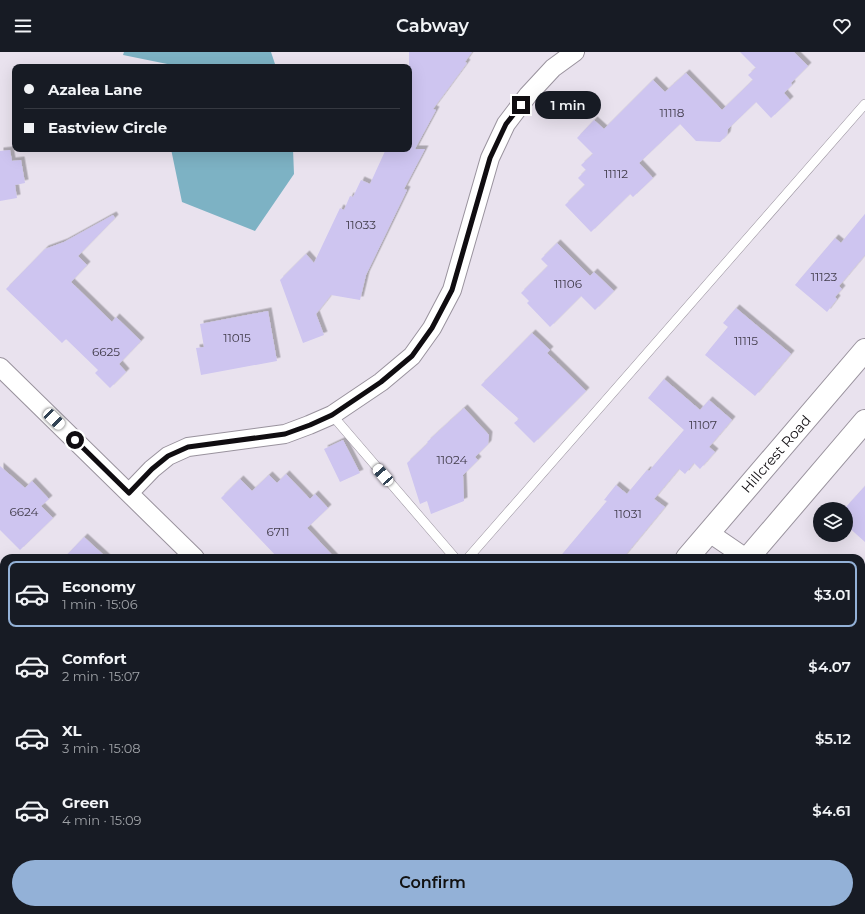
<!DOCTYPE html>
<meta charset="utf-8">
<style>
:root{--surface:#171b24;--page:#242831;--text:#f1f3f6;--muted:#9ea1a6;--line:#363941;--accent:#93b1d7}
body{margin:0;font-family:Montserrat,sans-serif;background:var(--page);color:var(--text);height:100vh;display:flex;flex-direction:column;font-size:15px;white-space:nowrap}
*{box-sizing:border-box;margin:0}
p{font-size:13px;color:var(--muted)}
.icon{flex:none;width:22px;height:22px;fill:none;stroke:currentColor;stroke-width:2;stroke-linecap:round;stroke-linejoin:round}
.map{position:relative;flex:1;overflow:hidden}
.side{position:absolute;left:0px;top:502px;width:865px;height:360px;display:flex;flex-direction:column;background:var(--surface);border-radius:12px 12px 0 0;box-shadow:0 4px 16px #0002}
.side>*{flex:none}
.hud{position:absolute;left:12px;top:12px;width:400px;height:88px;border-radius:8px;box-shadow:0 4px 16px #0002;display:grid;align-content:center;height:88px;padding:0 12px;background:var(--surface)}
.tools{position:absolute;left:813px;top:450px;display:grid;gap:8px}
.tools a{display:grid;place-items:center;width:40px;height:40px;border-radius:50%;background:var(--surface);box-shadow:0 4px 16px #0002;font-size:20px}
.end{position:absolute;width:18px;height:18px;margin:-9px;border:5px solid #100d11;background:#fff;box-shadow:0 0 0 2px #fff}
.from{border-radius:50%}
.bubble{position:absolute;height:28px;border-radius:14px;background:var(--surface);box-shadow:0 4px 16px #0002;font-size:13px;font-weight:600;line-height:28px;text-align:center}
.car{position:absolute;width:12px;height:24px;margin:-12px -6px;border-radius:5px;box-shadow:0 0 3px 1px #0007;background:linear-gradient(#fff 24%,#345 0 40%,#fff 0 76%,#345 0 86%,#fff 0)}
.hud b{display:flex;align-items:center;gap:14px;height:38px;font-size:15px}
.hud b+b{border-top:1px solid var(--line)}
.hud i{width:10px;height:10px;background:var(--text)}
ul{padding:7px 0 0;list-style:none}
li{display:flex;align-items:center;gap:12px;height:66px;margin:0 8px 6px;padding:0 4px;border:2px solid transparent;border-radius:8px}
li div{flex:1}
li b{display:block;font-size:15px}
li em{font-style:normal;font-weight:600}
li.current{border-color:var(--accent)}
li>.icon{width:36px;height:36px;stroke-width:1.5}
.action{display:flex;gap:8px;margin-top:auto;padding:8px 12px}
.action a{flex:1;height:46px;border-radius:24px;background:var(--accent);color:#111;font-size:16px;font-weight:600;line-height:46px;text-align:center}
header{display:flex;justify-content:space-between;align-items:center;height:52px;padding:0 12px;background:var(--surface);font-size:18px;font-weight:600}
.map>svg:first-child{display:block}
.green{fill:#bfceb0}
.water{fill:#7db2c4}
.building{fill:#cec5f0;filter:url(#shadow)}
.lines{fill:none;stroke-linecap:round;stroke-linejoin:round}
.service-casing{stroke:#99929d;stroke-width:10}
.minor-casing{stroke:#99929d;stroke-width:20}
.secondary-casing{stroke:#99929d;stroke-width:24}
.service{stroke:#fff;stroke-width:9}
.minor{stroke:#fff;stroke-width:18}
.secondary{stroke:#fff;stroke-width:22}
.route{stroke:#100d11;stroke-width:5}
.labels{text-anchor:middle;stroke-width:4;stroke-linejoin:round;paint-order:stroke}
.number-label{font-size:12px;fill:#403b49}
.street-label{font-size:14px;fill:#100d11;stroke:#fff}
</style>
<header><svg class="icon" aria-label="menu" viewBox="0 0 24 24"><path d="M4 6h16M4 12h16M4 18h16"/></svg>Cabway<svg class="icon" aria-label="heart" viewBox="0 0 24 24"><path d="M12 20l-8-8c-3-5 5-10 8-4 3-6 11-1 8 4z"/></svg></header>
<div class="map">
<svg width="865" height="862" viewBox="0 0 865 862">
<defs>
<filter id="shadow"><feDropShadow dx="3.5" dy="-3.5" stdDeviation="0" flood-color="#0004"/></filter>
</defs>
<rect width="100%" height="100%" fill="#e9e2ee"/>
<path class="green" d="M0,568L4,572V722L0,718Z
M141,858H294L298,862H145Z"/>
<path class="water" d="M124,0H271L276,15H182L123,3Z
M171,97H293L294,122L255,179L182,150Z"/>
<path class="building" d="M409,0H472L465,10L467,11L433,57L436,58L415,97H425L404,137L407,138L366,223L360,248L331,243L316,262L324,283L303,291L280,228L306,202L314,211L340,156L344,158L350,144L353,145L361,128L370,132L386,97H409Z
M740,0H794L808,14L791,31L792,33L784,41L790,48L771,66L756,50L728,77L727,83L720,90L696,89L680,72L639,111L653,126L633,145L630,142L591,180L565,153L585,133L578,126L586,118L581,113L593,102L577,86L594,68L604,77L653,28L665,40L686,21L722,58L753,28L748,23L756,16Z
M10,98L12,109L21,108L25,131L15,133L17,146L0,149V99Z
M865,162V203L839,234L842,237L835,245L837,247L827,260L795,233L835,186L841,191Z
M113,163L115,166L78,204L87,213L71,230L112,270L116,265L141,289L119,312L126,320L110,336L95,321L98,318L66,287L62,291L6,237L45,197L64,190Z
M557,191L590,224L594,220L614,239L595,258L581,244L550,275L527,251L529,249L521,241L548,214L541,207Z
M736,256L791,302L755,344L705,303L728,275L723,271Z
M268,259L277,309L201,323L196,296L204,295L200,272Z
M532,281L550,298L547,301L586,339L534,391L514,371L519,367L481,333Z
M664,327L700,358L709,348L732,368L709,395L715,400L700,417L694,411L685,422L679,417L654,447L665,455L623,506H559L607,449L604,448L616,433L627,442L647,418L649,419L684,378L648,346Z
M464,356L489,383L488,392L475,405L478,408L463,423L464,449L431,462L427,449L420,452L407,411L428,391L427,390Z
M343,388L360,421L340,430L324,397Z
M0,414L25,436L32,429L49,447L41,454L53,466L20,498L0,478Z
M286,422L310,447L315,442L328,456L307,476L335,506H278L221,446L240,427L252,439L269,423L277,431Z
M865,434V490L846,473V455Z
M84,485L107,506H64Z"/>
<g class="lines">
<defs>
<path id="service" d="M332,363L455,506
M468,506L865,52
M0,562L4,566
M0,724L4,728
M134,858L138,862
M295,858L299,862
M841,858L845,862"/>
<path id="minor" d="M0,315L195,506
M129,441L152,417L168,404L188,395L285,382L309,373L332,363L381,330L412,304L432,276L452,238L490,106L506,72L528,43L553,16L575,0
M708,480L746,506
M861,602L865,605
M544,858L548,862"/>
<path id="secondary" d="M687,506L865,298
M748,506L865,369
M383,862L386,858
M442,862L445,858"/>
</defs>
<use href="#service" class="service-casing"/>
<use href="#minor" class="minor-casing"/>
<use href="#secondary" class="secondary-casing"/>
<use href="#service" class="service"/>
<use href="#minor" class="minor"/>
<use href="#secondary" class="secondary"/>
</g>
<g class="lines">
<path class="route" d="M75,388L129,441L152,417L168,404L188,395L285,382L310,373L332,363L381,330L412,304L432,276L452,238L490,106L506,72L521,53"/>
</g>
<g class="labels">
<g class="number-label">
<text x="672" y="65">11118</text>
<text x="616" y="126">11112</text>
<text x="361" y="177">11033</text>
<text x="824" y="229">11123</text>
<text x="568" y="236">11106</text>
<text x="237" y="290">11015</text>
<text x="746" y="293">11115</text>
<text x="106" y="304">6625</text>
<text x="703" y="377">11107</text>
<text x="452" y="412">11024</text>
<text x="24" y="464">6624</text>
<text x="628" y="466">11031</text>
<text x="278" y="484">6711</text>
</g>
<g class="street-label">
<text transform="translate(776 402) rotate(-49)" y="5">Hillcrest Road</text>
</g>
</g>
</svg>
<div class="tools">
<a><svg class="icon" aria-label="layers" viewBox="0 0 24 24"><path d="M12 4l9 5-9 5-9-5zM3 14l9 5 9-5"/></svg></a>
</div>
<i class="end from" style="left:75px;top:388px"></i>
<i class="end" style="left:521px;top:53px"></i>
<div class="bubble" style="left:535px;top:39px;width:66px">1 min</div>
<i class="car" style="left:54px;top:367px;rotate:134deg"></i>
<i class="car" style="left:383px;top:423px;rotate:319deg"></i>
<div class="hud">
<b><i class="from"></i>Azalea Lane</b>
<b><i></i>Eastview Circle</b>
</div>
<section class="side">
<ul>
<li class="current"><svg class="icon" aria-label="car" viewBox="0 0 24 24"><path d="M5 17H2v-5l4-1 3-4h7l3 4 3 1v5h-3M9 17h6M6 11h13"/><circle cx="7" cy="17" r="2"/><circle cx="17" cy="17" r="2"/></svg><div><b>Economy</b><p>1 min · 15:06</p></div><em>$3.01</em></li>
<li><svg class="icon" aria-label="car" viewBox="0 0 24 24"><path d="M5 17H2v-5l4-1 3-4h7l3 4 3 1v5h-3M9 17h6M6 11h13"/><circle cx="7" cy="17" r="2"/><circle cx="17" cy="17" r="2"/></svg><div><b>Comfort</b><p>2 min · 15:07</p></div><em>$4.07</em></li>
<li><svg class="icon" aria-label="car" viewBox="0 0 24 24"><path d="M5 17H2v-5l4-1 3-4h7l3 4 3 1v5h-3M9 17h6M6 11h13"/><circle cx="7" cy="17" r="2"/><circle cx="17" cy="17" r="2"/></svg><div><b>XL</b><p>3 min · 15:08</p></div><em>$5.12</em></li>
<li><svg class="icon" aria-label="car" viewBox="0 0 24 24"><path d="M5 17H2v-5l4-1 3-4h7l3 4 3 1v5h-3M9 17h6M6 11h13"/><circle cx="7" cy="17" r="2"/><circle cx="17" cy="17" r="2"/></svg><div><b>Green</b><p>4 min · 15:09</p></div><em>$4.61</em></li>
</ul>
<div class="action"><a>Confirm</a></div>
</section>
</div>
